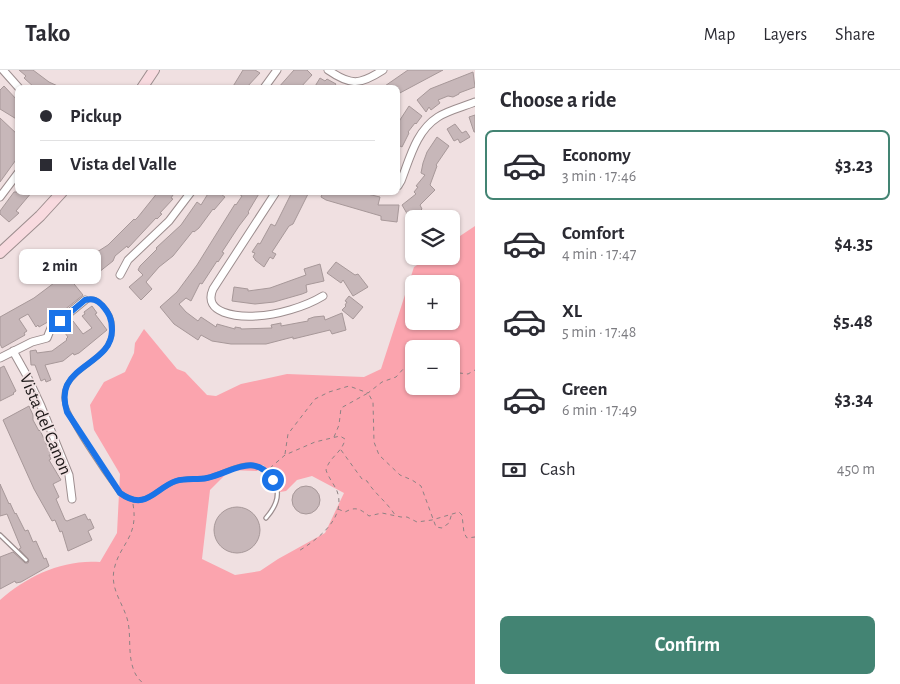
<!DOCTYPE html>
<meta charset="utf-8">
<style>
:root{--surface:#fff;--page:#f7f7f7;--text:#2b2b33;--muted:#7c7c81;--line:#e1e1e2;--accent:#438473}
body{margin:0;font-family:"Alegreya Sans",sans-serif;background:var(--page);color:var(--text);height:100vh;display:flex;flex-direction:column;font-size:19px;white-space:nowrap}
*{box-sizing:border-box;margin:0}
p{font-size:16px;color:var(--muted)}
.icon{flex:none;width:28px;height:28px;fill:none;stroke:currentColor;stroke-width:2;stroke-linecap:round;stroke-linejoin:round}
.map{position:relative;flex:1;overflow:hidden}
.panel{display:flex;flex-direction:column;background:var(--surface);width:425px}
.panel>*{flex:none}
.top-card{position:absolute;left:15px;top:15px;width:385px;height:110px;border-radius:8px;box-shadow:0 1px 4px #0004;display:grid;align-content:center;height:110px;padding:0 25px;background:var(--surface)}
.controls{position:absolute;left:405px;top:140px;display:grid;gap:10px}
.controls a{display:grid;place-items:center;width:55px;height:55px;border-radius:8px;background:var(--surface);box-shadow:0 1px 4px #0004;font-size:25px}
.end{position:absolute;width:22px;height:22px;margin:-11px;border:6px solid #1a73e8;background:#fff;box-shadow:0 0 0 2px #fff}
.from{border-radius:50%}
.bubble{position:absolute;height:35px;border-radius:8px;background:var(--surface);box-shadow:0 1px 4px #0004;font-size:16px;font-weight:700;line-height:35px;text-align:center}
.top-card b{display:flex;align-items:center;gap:18px;height:48px;font-size:19px}
.top-card b+b{border-top:1px solid var(--line)}
.top-card i{width:12px;height:12px;background:var(--text)}
ul{padding:0;list-style:none}
li{display:flex;align-items:center;gap:15px;height:70px;margin:0 10px 8px;padding:0 15px;border:2px solid transparent;border-radius:8px}
li div{flex:1}
li b{display:block;font-size:19px}
li em{font-style:normal;font-weight:700}
li.active{border-color:var(--accent)}
li>.icon{width:45px;height:45px;stroke-width:1.5}
h2{padding:0 25px;font-size:22px;line-height:60px}
.pay{display:flex;align-items:center;gap:12px;height:55px;padding:0 25px;font-size:19px}
.pay p{margin-inline-start:auto}
.button{display:flex;gap:10px;margin-top:auto;padding:10px 25px}
.button a{flex:1;height:58px;border-radius:8px;background:var(--accent);color:#fff;font-size:20px;font-weight:700;line-height:58px;text-align:center}
header{display:flex;align-items:center;gap:30px;box-sizing:border-box;height:70px;padding:0 25px;background:var(--surface);border-bottom:1px solid var(--line)}
header strong{font-size:24px}
nav{display:flex;gap:28px;margin-inline-start:auto;font-size:18px}
main{display:flex;flex:1;min-height:0}
.map>svg:first-child{display:block}
.green{fill:#fba4ae;fill-rule:evenodd}
.building{fill:#c7b7b9;stroke:#a79899}
.lines{fill:none;stroke-linecap:round;stroke-linejoin:round}
.service-casing{stroke:#9c8d8e;stroke-width:5.5}
.minor-casing{stroke:#9c8d8e;stroke-width:9}
.secondary-casing{stroke:#9c8d8e;stroke-width:12}
.path{stroke:#8d8283;stroke-width:1;stroke-dasharray:4 4;stroke-linecap:butt}
.service{stroke:#fff;stroke-width:3}
.minor{stroke:#fff;stroke-width:7}
.secondary{stroke:#f8dadf;stroke-width:10}
.route{stroke:#1a73e8;stroke-width:6}
.labels{text-anchor:middle;stroke-width:4;stroke-linejoin:round;paint-order:stroke}
.street-label{font-size:18px;fill:#1c1717;stroke:#f0e0e1}
</style>
<header>
<strong>Tako</strong>
<nav><a>Map</a><a>Layers</a><a>Share</a></nav>
</header>
<main>
<div class="map">
<svg width="475" height="614" viewBox="0 0 475 614">
<rect width="100%" height="100%" fill="#f0e0e1"/>
<path class="green" d="M475,156V614H0V530C27,506 63,489 100,492L117,463L120,404L94,360L90,335L104,312L125,302L134,283L135,273L144,259L177,299L185,302L207,325L216,326L241,314L287,304L364,307L381,299L414,197L431,186H451V172ZM414,214H451V251H414ZM414,279H451V316H414ZM263,395L276,409L280,422L286,421L297,410L312,406L344,423L325,463L278,489L260,501L235,505L202,489L210,420L230,400L257,401Z"/>
<path class="building" d="M19,0H33L49,12L62,18H35L24,8L26,6Z
M243,0H255L260,3L246,18H232Z
M294,0H307L312,5L300,18H278Z
M408,0H443L398,24V18H382Z
M473,2L475,17L459,23V24L453,27L448,26L438,30L440,33L431,40L429,37L426,42L417,30L430,19Z
M320,8L325,11L327,9L336,14L333,18H314Z
M4,16L18,31V50L0,39V20Z
M409,36L422,46L416,54L415,53L408,62L409,63L402,77L398,75V53Z
M475,45V62H474L469,47Z
M0,48L18,65V87L0,112Z
M455,54L462,63L466,61L470,67L460,73L458,69L454,71L447,59Z
M437,67L449,76L436,95L437,96L430,115L435,120L420,135L422,139L420,141L409,147L402,135L416,124L414,122L418,117L416,116L425,105L421,103L423,93L427,82Z
M14,122H32L16,141L19,143L9,152L0,144V141Z
M158,122H175L171,128L173,129L160,143L162,144L157,149L156,148L128,178L127,176L115,186L113,191L94,206L85,194L88,192L86,189L108,175L134,149L135,150L138,147Z
M209,122H218L225,127L214,140L213,139L199,158L194,162L193,161L173,186L159,197L146,212L152,219L141,230L129,217L143,205L138,200L140,196L157,179L156,178L181,155L197,132L201,135Z
M236,122H260L248,142L249,143L239,156L222,182L224,183L218,192L217,191L202,214L200,213L191,231L186,228L179,234L186,242L198,251L201,247L216,257L217,254L235,259V257L241,258V259L272,258L271,255L281,253V256L308,251V249L314,247L324,246L325,250L342,243L346,260L332,264L330,260L293,269V267L266,274H231L212,271L201,265L198,270L174,254L160,237L177,222L197,195L235,134L236,135L242,126Z
M292,122H309L293,154L289,156L272,182L276,184L273,189L270,187L264,197L255,190V189L253,187L255,183L252,182L258,173L260,174L271,154L275,156Z
M323,122H359L380,127L378,135H399L397,152L381,150V146L326,130L321,127Z
M336,192L355,205L358,204L368,217L353,226L343,210L341,213L327,203Z
M320,194L324,211L306,215L307,222L302,224L274,232L255,234L232,231L234,217L248,219V221L270,218L306,205L304,199Z
M66,204L83,225L53,249L39,257L38,255L36,257L28,244L19,249L27,261L24,263L25,265L2,278L0,274V247L34,228Z
M349,226L363,237L353,249L342,240L346,236L345,235L347,232L345,231Z
M92,236L97,243L95,244L107,260L79,283L74,285L73,283L63,291L45,295L51,310L46,312L45,309L41,311L35,295H31L30,281L36,280L37,283L52,281L67,270L66,269L68,267L61,258L70,252L73,251L83,264L92,258L82,246L85,244L84,242Z
M4,296L16,321L13,323L14,324L0,331V298Z
M29,336L33,345V350L39,361L40,360L51,385H49L51,389L49,390L61,410L53,414L59,427L56,429L65,450L67,451L85,444L88,450L90,449L94,458L88,461L92,470L68,481L62,461L60,462L55,450L52,451L34,419L3,350Z
M0,414L9,434L10,433L15,444L16,443L25,461L28,460L33,472L36,471L44,489L46,488L49,496L21,512L16,513L15,511L0,519V487L13,482L25,493H28L29,490L19,479L21,478L7,444L0,446Z
M292 430a14 14 0 1 1 28 0a14 14 0 1 1-28 0Z
M214 460a23 23 0 1 1 46 0a23 23 0 1 1-46 0Z"/>
<g class="lines">
<defs>
<path id="service" d="M87,230C94,228 98,230 103,236C110,243 113,250 112,260C112,292 64,296 64,328C64,345 108,407 120,423C146,442 155,418 176,411C185,408 197,410 207,408C226,404 246,386 265,401C271,406 276,413 277,420C279,431 273,440 266,448
M0,465L26,490"/>
<path id="minor" d="M3,0L19,18
M328,0C351,16 360,15 383,0
M264,18L277,0
M398,116L401,111C410,88 416,61 438,47C449,40 463,37 475,32
M276,122L213,219C202,244 238,247 256,246C277,245 305,237 323,226
M0,127L18,103
M120,205L128,190L169,151L191,122
M13,281L27,306L41,336L69,405L72,429
M0,288L32,272L47,268L51,258L85,230"/>
<path id="secondary" d="M142,18L154,0
M0,183L40,146L62,122"/>
</defs>
<use href="#service" class="service-casing"/>
<use href="#minor" class="minor-casing"/>
<use href="#secondary" class="secondary-casing"/>
<path class="path" d="M451,302L468,304L475,300
M334,367L339,355L341,338L368,323L373,332L374,372L379,385L400,405L412,410L421,416L436,457L442,458L449,453L452,443
M341,380L362,409L367,411C374,423 387,432 395,445
M285,384L288,364L315,329L329,322L349,316L368,323L382,312L396,307L405,297L414,294
M270,398L285,385L315,372L340,366L345,369C343,382 329,387 326,400C328,407 334,414 337,421C347,448 317,470 297,482
M133,434C139,468 119,474 114,500C110,520 124,534 128,552C131,567 128,583 133,598C135,605 139,610 144,614
M338,439L345,442C356,436 360,439 369,446L382,443L401,447H407L417,452L432,450L459,442L462,445L464,463L467,468L475,467"/>
<use href="#service" class="service"/>
<use href="#minor" class="minor"/>
<use href="#secondary" class="secondary"/>
</g>
<g class="lines">
<path class="route" d="M60,251L85,230C93,228 97,230 102,235C109,243 112,249 112,260C112,288 78,293 67,315C63,324 64,332 67,342L120,423C146,442 155,418 176,411C186,408 197,410 207,408C231,403 255,381 273,410"/>
</g>
<g class="labels">
<g class="street-label">
<text transform="translate(46 354) rotate(67)" y="6">Vista del Canon</text>
</g>
</g>
</svg>
<div class="controls">
<a><svg class="icon" aria-label="layers" viewBox="0 0 24 24"><path d="M12 4l9 5-9 5-9-5zM3 14l9 5 9-5"/></svg></a>
<a>+</a>
<a>−</a>
</div>
<i class="end from" style="left:273px;top:410px"></i>
<i class="end" style="left:60px;top:251px"></i>
<div class="bubble" style="left:19px;top:179px;width:82px">2 min</div>
<div class="top-card">
<b><i class="from"></i>Pickup</b>
<b><i></i>Vista del Valle</b>
</div>
</div>
<section class="panel">
<h2>Choose a ride</h2>
<ul>
<li class="active"><svg class="icon" aria-label="car" viewBox="0 0 24 24"><path d="M5 17H2v-5l4-1 3-4h7l3 4 3 1v5h-3M9 17h6M6 11h13"/><circle cx="7" cy="17" r="2"/><circle cx="17" cy="17" r="2"/></svg><div><b>Economy</b><p>3 min · 17:46</p></div><em>$3.23</em></li>
<li><svg class="icon" aria-label="car" viewBox="0 0 24 24"><path d="M5 17H2v-5l4-1 3-4h7l3 4 3 1v5h-3M9 17h6M6 11h13"/><circle cx="7" cy="17" r="2"/><circle cx="17" cy="17" r="2"/></svg><div><b>Comfort</b><p>4 min · 17:47</p></div><em>$4.35</em></li>
<li><svg class="icon" aria-label="car" viewBox="0 0 24 24"><path d="M5 17H2v-5l4-1 3-4h7l3 4 3 1v5h-3M9 17h6M6 11h13"/><circle cx="7" cy="17" r="2"/><circle cx="17" cy="17" r="2"/></svg><div><b>XL</b><p>5 min · 17:48</p></div><em>$5.48</em></li>
<li><svg class="icon" aria-label="car" viewBox="0 0 24 24"><path d="M5 17H2v-5l4-1 3-4h7l3 4 3 1v5h-3M9 17h6M6 11h13"/><circle cx="7" cy="17" r="2"/><circle cx="17" cy="17" r="2"/></svg><div><b>Green</b><p>6 min · 17:49</p></div><em>$3.34</em></li>
</ul>
<div class="pay"><svg class="icon" aria-label="cash" viewBox="0 0 24 24"><path d="M3 7h18v10H3z"/><circle cx="12" cy="12" r="2"/></svg>Cash<p>450 m</p></div>
<div class="button"><a>Confirm</a></div>
</section>
</main>
